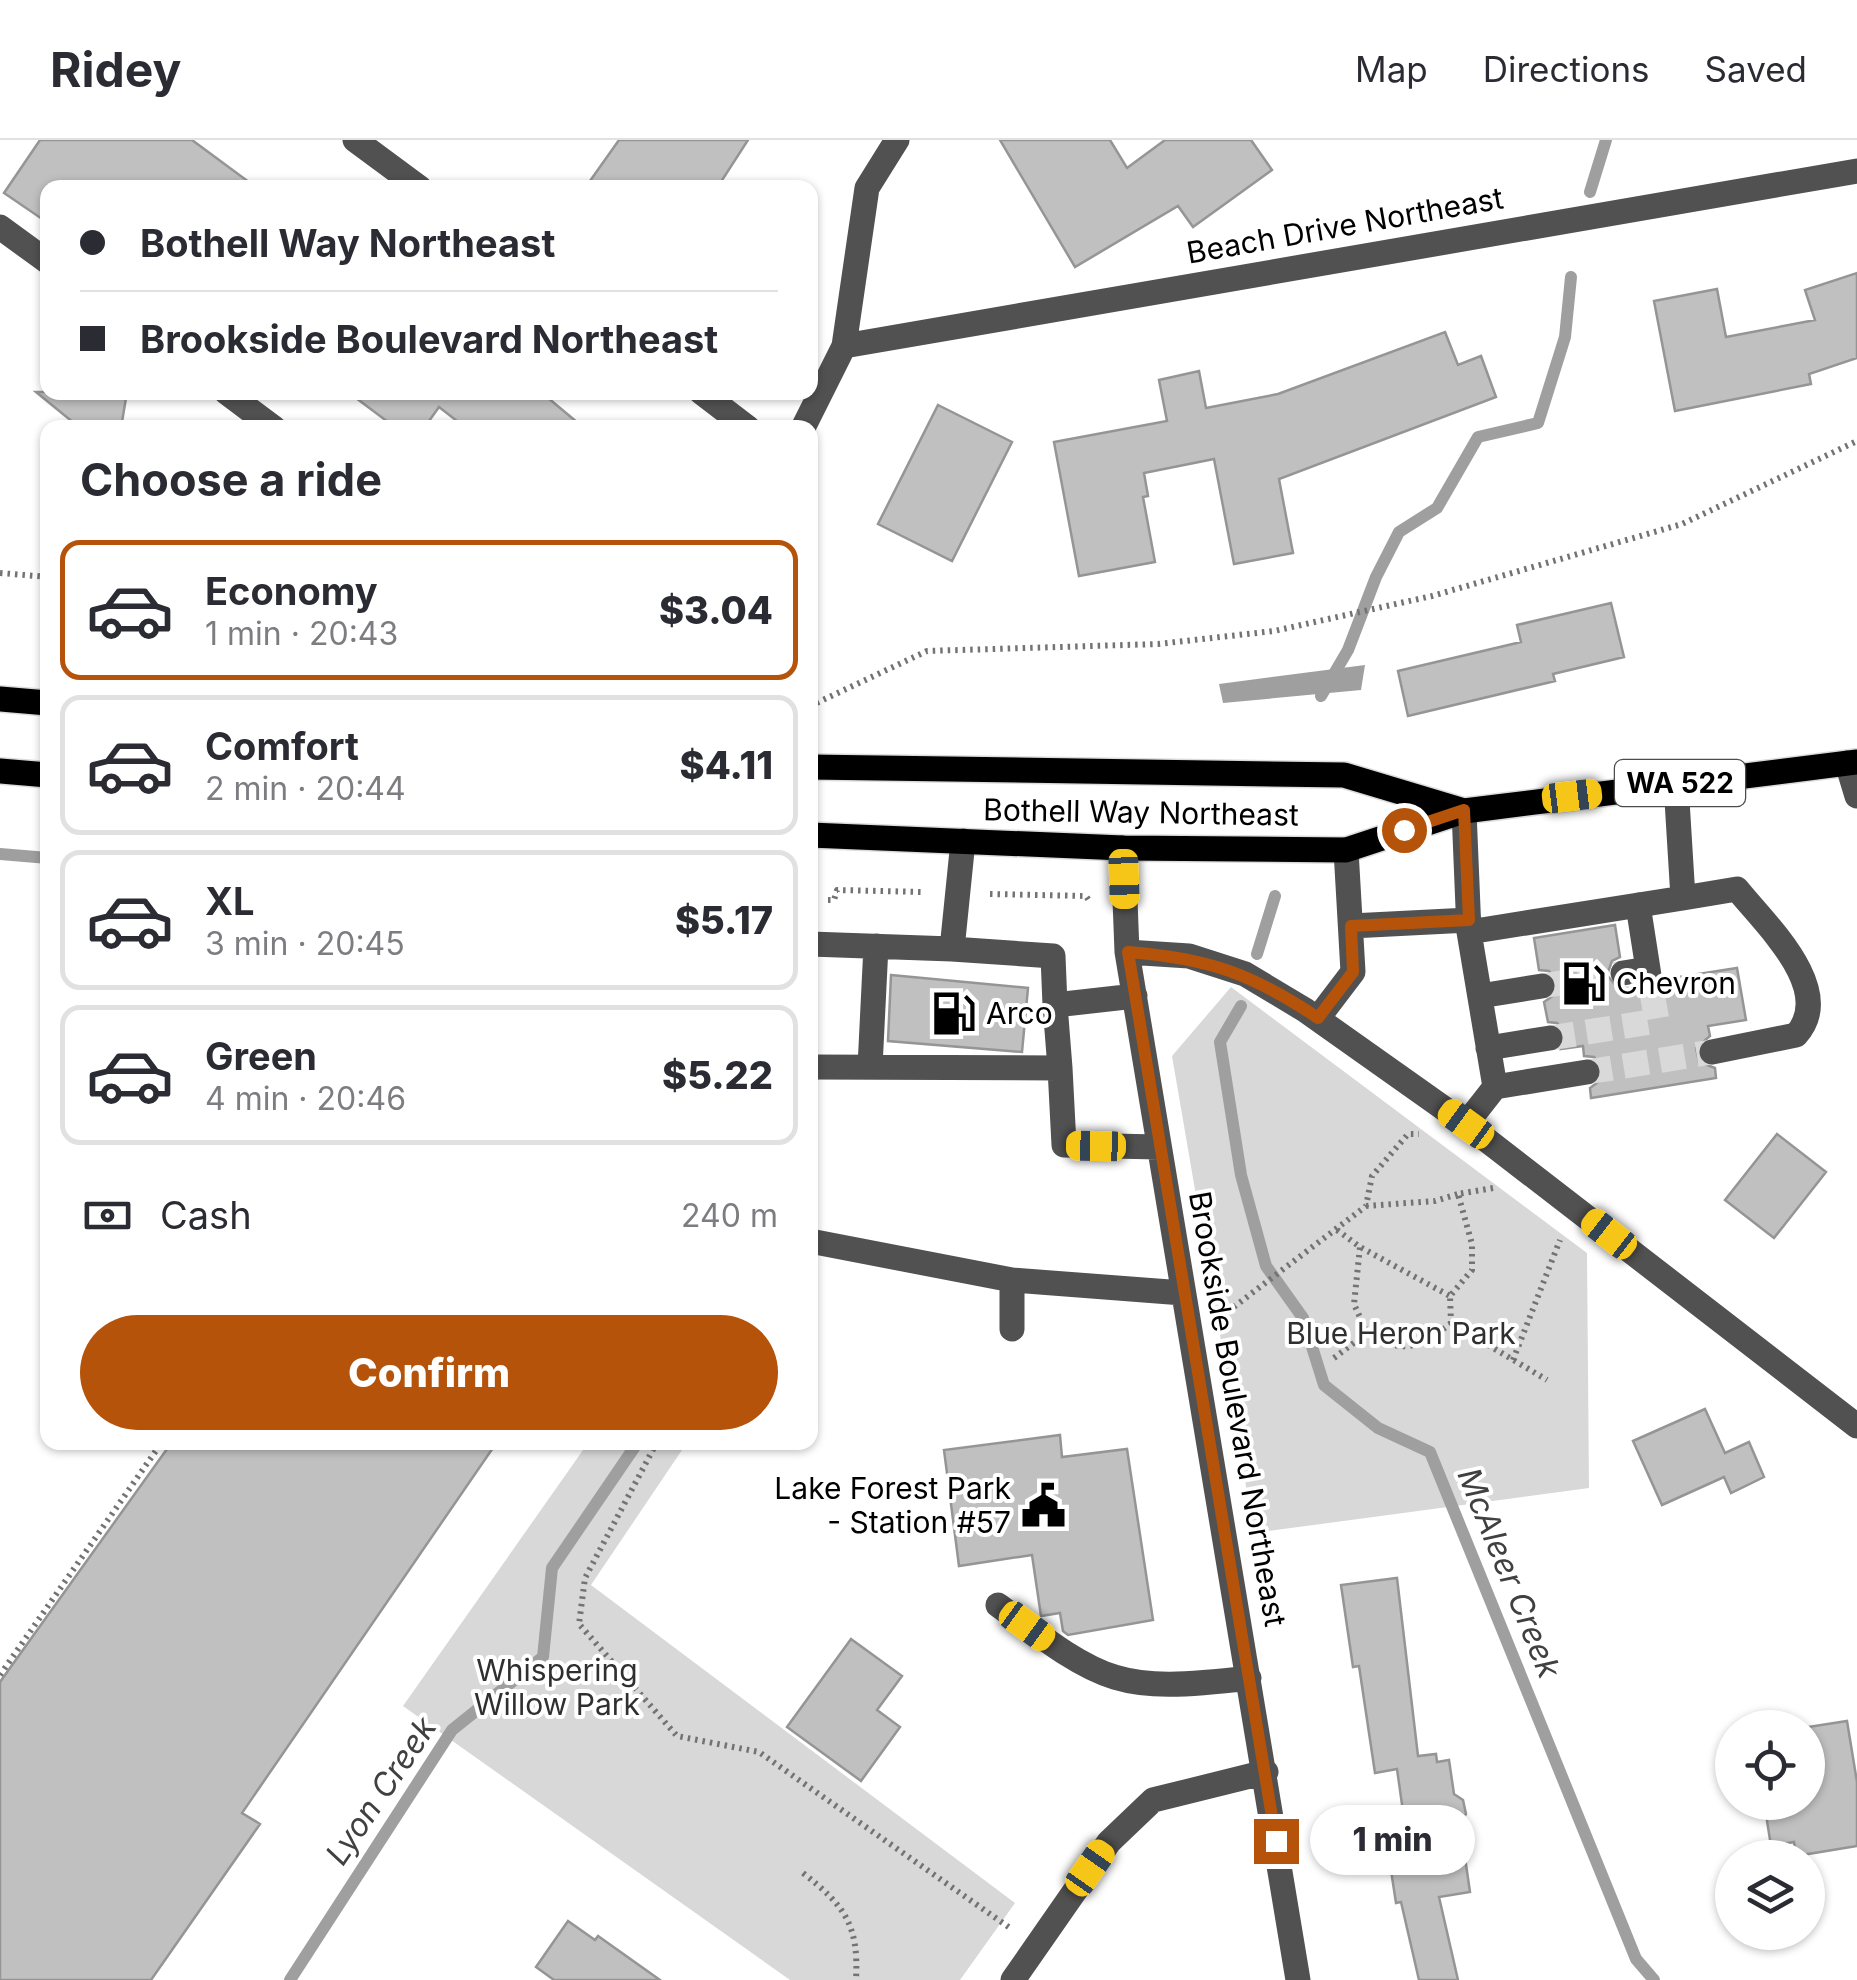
<!DOCTYPE html>
<meta charset="utf-8">
<style>
:root{--surface:#fff;--page:#f2f2f3;--text:#2b2b33;--muted:#7c7c81;--line:#e1e1e2;--accent:#b45309}
body{margin:0;font-family:Inter,sans-serif;background:var(--page);color:var(--text);height:100vh;display:flex;flex-direction:column;font-size:38px;white-space:nowrap}
*{box-sizing:border-box;margin:0}
p{font-size:32px;color:var(--muted)}
.icon{flex:none;width:55px;height:55px;fill:none;stroke:currentColor;stroke-width:2;stroke-linecap:round;stroke-linejoin:round}
.map{position:relative;flex:1;overflow:hidden}
.side{position:absolute;left:40px;top:280px;width:778px;height:1030px;display:flex;flex-direction:column;background:var(--surface);border-radius:20px;box-shadow:0 2px 8px #0004}
.side>*{flex:none}
.top-card{position:absolute;left:40px;top:40px;width:778px;height:220px;border-radius:20px;box-shadow:0 2px 8px #0004;display:grid;align-content:center;height:220px;padding:0 40px;background:var(--surface)}
.controls{position:absolute;left:1715px;top:1570px;display:grid;gap:20px}
.controls a{display:grid;place-items:center;width:110px;height:110px;border-radius:50%;background:var(--surface);box-shadow:0 2px 8px #0004;font-size:50px}
.end{position:absolute;width:45px;height:45px;margin:-22px;border:12px solid #b45309;background:#fff;box-shadow:0 0 0 5px #fff}
.from{border-radius:50%}
.bubble{position:absolute;height:70px;border-radius:35px;background:var(--surface);box-shadow:0 2px 8px #0004;font-size:32px;font-weight:800;line-height:70px;text-align:center}
.car{position:absolute;width:30px;height:60px;margin:-30px -15px;border-radius:12px;box-shadow:0 0 8px 2px #0007;background:linear-gradient(#f5c518 24%,#345 0 40%,#f5c518 0 76%,#345 0 86%,#f5c518 0)}
.top-card b{display:flex;align-items:center;gap:35px;height:95px;font-size:38px}
.top-card b+b{border-top:2px solid var(--line)}
.top-card i{width:25px;height:25px;background:var(--text)}
ul{padding:0;list-style:none}
li{display:flex;align-items:center;gap:30px;height:140px;margin:0 20px 15px;padding:0 20px;border:5px solid var(--line);border-radius:20px}
li div{flex:1}
li b{display:block;font-size:38px}
li em{font-style:normal;font-weight:800}
li.active{border-color:var(--accent)}
li>.icon{width:90px;height:90px;stroke-width:1.5}
h2{padding:0 40px;font-size:45px;line-height:120px}
.pay{display:flex;align-items:center;gap:25px;height:110px;padding:0 40px;font-size:38px}
.pay p{margin-inline-start:auto}
.button{display:flex;gap:20px;margin-top:auto;padding:20px 40px}
.button a{flex:1;height:115px;border-radius:60px;background:var(--accent);color:#fff;font-size:40px;font-weight:800;line-height:115px;text-align:center}
header{display:flex;align-items:center;gap:60px;box-sizing:border-box;height:140px;padding:0 50px;background:var(--surface);border-bottom:2px solid var(--line)}
header strong{font-size:48px}
nav{display:flex;gap:55px;margin-inline-start:auto;font-size:35px}
.map>svg:first-child{display:block}
.green{fill:#d8d8d8}
.water{fill:#9f9f9f}
.lines{fill:none;stroke-linecap:round;stroke-linejoin:round}
.stream{stroke:#9f9f9f;stroke-width:12}
.building{fill:#c0c0c0;stroke:#959595;stroke-width:2.5}
.minor-tunnel{stroke:#d9d9d9;stroke-width:25;stroke-dasharray:25 12;stroke-linecap:butt}
.major-casing{stroke:#dbdbdb;stroke-width:28}
.path{stroke:#737373;stroke-width:6;stroke-dasharray:2.5 5;stroke-linecap:butt}
.minor{stroke:#515151;stroke-width:25}
.major{stroke:#000;stroke-width:25}
.route{stroke:#b45309;stroke-width:12}
.labels{text-anchor:middle;stroke-width:8;stroke-linejoin:round;paint-order:stroke}
.shield{fill:#fff;stroke:#4c4c4c;stroke-width:2.5}
.shield-label{font-size:28px;font-weight:bold;fill:#000}
.street-label{font-size:30px;fill:#000;stroke:#fff}
.poi-label{font-size:30px;fill:#000;stroke:#fff;text-anchor:start}
.park-label{font-size:30px;fill:#2f2f2f;stroke:#fff}
.water-label{font-size:32px;font-style:italic;fill:#404040;stroke:#fff}
</style>
<header>
<strong>Ridey</strong>
<nav><a>Map</a><a>Directions</a><a>Saved</a></nav>
</header>
<div class="map">
<svg width="1857" height="1840" viewBox="0 0 1857 1840">
<rect width="100%" height="100%" fill="#fff"/>
<path class="green" d="M1231,847L1587,1113L1589,1348L1254,1393L1172,916Z
M588,1303H672L682,1310L591,1445L1015,1763L960,1840H790L403,1566Z"/>
<path class="water" d="M1365,525L1361,550L1223,563L1219,544Z"/>
<g class="lines">
<path class="stream" d="M1590,52L1606,0
M1321,556L1348,510L1376,437L1399,392L1437,368L1478,297L1538,283L1565,197L1571,137
M0,714L48,718
M1257,814L1275,756
M1241,866L1220,902L1241,1035L1266,1126L1303,1178L1324,1245L1378,1288L1430,1312L1636,1819L1654,1840
M290,1840L452,1590L543,1517L552,1428L638,1302"/>
</g>
<path class="building" d="M40,0H192L257,48H48V83L4,53Z
M619,0H748L717,48H585Z
M1000,0H1110L1127,28L1165,0H1251L1272,30L1193,87L1178,66L1075,127Z
M1857,133V218L1809,234L1811,244L1675,271L1654,161L1717,149L1726,197L1815,180L1805,150Z
M1445,192L1458,225L1481,216L1496,257L1279,339L1293,413L1234,424L1214,319L1144,333L1148,356L1143,357L1155,422L1079,436L1054,302L1167,281L1159,240L1199,231L1206,268L1278,254Z
M36,252H127L121,288H80Z
M348,252H541L584,288H466L439,267L424,288H396Z
M938,265L1012,302L952,421L878,384Z
M1611,463L1624,517L1553,534L1555,541L1408,576L1398,531L1521,502L1517,485Z
M1615,785L1620,817L1612,821L1607,835L1618,848H1635L1643,857L1653,858L1665,849L1666,839L1737,828L1746,880L1708,886L1710,896L1696,908L1699,922L1715,928L1716,938L1591,958L1590,948L1602,939L1603,928L1594,917L1584,916L1583,906L1561,909L1566,894L1557,883L1548,882L1544,862L1557,853L1558,842L1549,831L1539,830L1534,798Z
M891,835L1028,848L1022,912L888,901Z
M1777,994L1826,1032L1774,1098L1725,1060Z
M1705,1269L1725,1313L1749,1302L1764,1337L1731,1353L1724,1337L1662,1365L1633,1301Z
M1060,1295L1062,1317L1127,1309L1153,1480L1068,1495L1063,1491L1060,1473L1041,1476L1032,1415L959,1426L944,1310Z
M172,1302H497L242,1673L260,1684L151,1840H0V1542Z
M1397,1438L1418,1616L1436,1614L1437,1622L1449,1620L1454,1654L1463,1660L1466,1674L1460,1683L1470,1752L1439,1757L1458,1840H1419L1401,1762L1396,1763L1390,1724L1410,1721L1397,1629L1375,1633L1359,1526L1353,1527L1341,1445Z
M851,1499L902,1536L877,1570L900,1587L861,1641L787,1587Z
M1847,1581L1857,1642V1706L1796,1716L1794,1702L1771,1706L1764,1662H1808V1587Z
M568,1781L595,1800L598,1796L660,1840H554L536,1827Z"/>
<g class="lines">
<path class="minor-tunnel" d="M1542,846L1623,833
M1550,898L1657,881L1650,842
M1587,932L1712,912"/>
<defs>
<path id="major" d="M0,559L48,563
M810,627L1344,635L1464,671
M0,631L48,635
M810,695L1123,708L1346,710L1464,671L1857,622"/>
</defs>
<use href="#major" class="major-casing"/>
<path class="path" d="M0,433L48,437
M810,566L927,511L1158,504L1274,491L1432,456L1682,384L1857,301
M990,754L1086,756L1090,762
M828,760H834L837,750L923,752
M1493,1048L1458,1054L1472,1104V1130L1450,1156L1451,1183L1547,1240
M1366,1066L1435,1061L1458,1054
M1337,1090L1360,1107L1450,1156
M1222,1176L1366,1066L1372,1036L1408,994H1419
M1368,1193C1403,1215 1420,1208 1451,1183
M1334,1218L1367,1193L1354,1164L1360,1107
M1513,1220L1560,1100
M657,1302L585,1438L579,1484L677,1596L759,1612L1010,1788
M0,1535L162,1302
M803,1733C845,1766 859,1785 856,1840"/>
<path class="minor" d="M355,0L420,48
M0,87L48,122
M844,206L1857,31
M226,252L274,288
M701,252L748,288
M803,288L844,206L867,48L897,0
M1847,623L1857,656
M1464,671L1469,792L1495,947L1466,984
M963,701L952,809L1053,816L1055,865
M1123,708L1127,812L1298,1840
M1683,758L1737,749C1765,784 1837,850 1796,895L1712,912
M1638,765L1650,842
M1351,786L1469,780
M1469,792L1683,758L1676,644
M810,804L952,809
M1127,812L1189,816L1245,834L1305,870L1466,984L1857,1286
M1623,833L1648,829
M1480,856L1542,846
M1318,878L1353,832L1346,710
M1488,908L1550,898
M810,927L1060,928L1064,1005L1159,1007
M870,927L876,806
M1060,928L1055,865L1135,856
M1495,947L1587,932
M810,1101L1012,1140L1183,1153
M1012,1189V1140
M998,1465C1104,1543 1116,1554 1249,1538
M1013,1840L1109,1702L1153,1660L1266,1632"/>
<use href="#major" class="major"/>
</g>
<g class="lines">
<path class="route" d="M1276,1701L1128,812C1207,818 1251,833 1318,878L1353,832L1351,786L1469,780L1464,670L1404,690"/>
</g>
<defs>
<symbol id="fuel-bare" viewBox="-9 -9 18 18"><path d="M-5.5-6h7V0h2V4h1.3V-2.5L3-4.5l.8-.8L6-3V5H2.5V1h-1V6h-7ZM-4.2-4.7v3.2H.2V-4.7Z" fill="#000" stroke="#fff" stroke-width="2.5" paint-order="stroke"/></symbol>
<symbol id="civic-bare" viewBox="-9 -9 18 18"><path d="M-.6-6.5H3V-4.5H.6V-3L4-1V1h2V6H-6V1h2V-1L-.6-3ZM-1.2 2.5V6h2.4V2.5Z" fill="#000" stroke="#fff" stroke-width="2.5" paint-order="stroke"/></symbol>
</defs>
<g fill-rule="evenodd">
<use href="#fuel-bare" x="1552" y="812" width="63" height="63"/>
<use href="#fuel-bare" x="922" y="842" width="63" height="63"/>
<use href="#civic-bare" x="1012" y="1334" width="63" height="63"/>
</g>
<g class="labels">
<rect class="shield" x="1615" y="620" width="130" height="46" rx="8"/>
<g class="shield-label">
<text x="1680" y="653">WA 522</text>
</g>
<g class="street-label">
<text transform="translate(1345 86) rotate(-10)" y="10">Beach Drive Northeast</text>
<text transform="translate(1141 673) rotate(1)" y="10">Bothell Way Northeast</text>
<text transform="translate(1237 1269) rotate(80)" y="10">Brookside Boulevard Northeast</text>
</g>
<g class="poi-label">
<text x="1616" y="854">Chevron</text>
<text x="986" y="884">Arco</text>
<text x="1011" y="1359" text-anchor="end">Lake Forest Park<tspan x="1011" dy="34">- Station #57</tspan></text>
</g>
<g class="park-label">
<text x="1401" y="1204">Blue Heron Park</text>
<text x="557" y="1541">Whispering<tspan x="557" dy="34">Willow Park</tspan></text>
</g>
<g class="water-label">
<text transform="translate(1509 1433) rotate(68)" y="11">McAleer Creek</text>
<text transform="translate(381 1651) rotate(-56)" y="11">Lyon Creek</text>
</g>
</g>
</svg>
<div class="controls">
<a><svg class="icon" aria-label="locate" viewBox="0 0 24 24"><circle cx="12" cy="12" r="6"/><path d="M12 2v4M12 18v4M2 12h4M18 12h4"/></svg></a>
<a><svg class="icon" aria-label="layers" viewBox="0 0 24 24"><path d="M12 4l9 5-9 5-9-5zM3 14l9 5 9-5"/></svg></a>
</div>
<i class="end from" style="left:1404px;top:690px"></i>
<i class="end" style="left:1276px;top:1701px"></i>
<div class="bubble" style="left:1310px;top:1665px;width:165px">1 min</div>
<i class="car" style="left:1572px;top:656px;rotate:83deg"></i>
<i class="car" style="left:1124px;top:739px;rotate:178deg"></i>
<i class="car" style="left:1466px;top:984px;rotate:306deg"></i>
<i class="car" style="left:1096px;top:1006px;rotate:271deg"></i>
<i class="car" style="left:1609px;top:1094px;rotate:308deg"></i>
<i class="car" style="left:1027px;top:1486px;rotate:126deg"></i>
<i class="car" style="left:1090px;top:1728px;rotate:35deg"></i>
<div class="top-card">
<b><i class="from"></i>Bothell Way Northeast</b>
<b><i></i>Brookside Boulevard Northeast</b>
</div>
<section class="side">
<h2>Choose a ride</h2>
<ul>
<li class="active"><svg class="icon" aria-label="car" viewBox="0 0 24 24"><path d="M5 17H2v-5l4-1 3-4h7l3 4 3 1v5h-3M9 17h6M6 11h13"/><circle cx="7" cy="17" r="2"/><circle cx="17" cy="17" r="2"/></svg><div><b>Economy</b><p>1 min · 20:43</p></div><em>$3.04</em></li>
<li><svg class="icon" aria-label="car" viewBox="0 0 24 24"><path d="M5 17H2v-5l4-1 3-4h7l3 4 3 1v5h-3M9 17h6M6 11h13"/><circle cx="7" cy="17" r="2"/><circle cx="17" cy="17" r="2"/></svg><div><b>Comfort</b><p>2 min · 20:44</p></div><em>$4.11</em></li>
<li><svg class="icon" aria-label="car" viewBox="0 0 24 24"><path d="M5 17H2v-5l4-1 3-4h7l3 4 3 1v5h-3M9 17h6M6 11h13"/><circle cx="7" cy="17" r="2"/><circle cx="17" cy="17" r="2"/></svg><div><b>XL</b><p>3 min · 20:45</p></div><em>$5.17</em></li>
<li><svg class="icon" aria-label="car" viewBox="0 0 24 24"><path d="M5 17H2v-5l4-1 3-4h7l3 4 3 1v5h-3M9 17h6M6 11h13"/><circle cx="7" cy="17" r="2"/><circle cx="17" cy="17" r="2"/></svg><div><b>Green</b><p>4 min · 20:46</p></div><em>$5.22</em></li>
</ul>
<div class="pay"><svg class="icon" aria-label="cash" viewBox="0 0 24 24"><path d="M3 7h18v10H3z"/><circle cx="12" cy="12" r="2"/></svg>Cash<p>240 m</p></div>
<div class="button"><a>Confirm</a></div>
</section>
</div>
